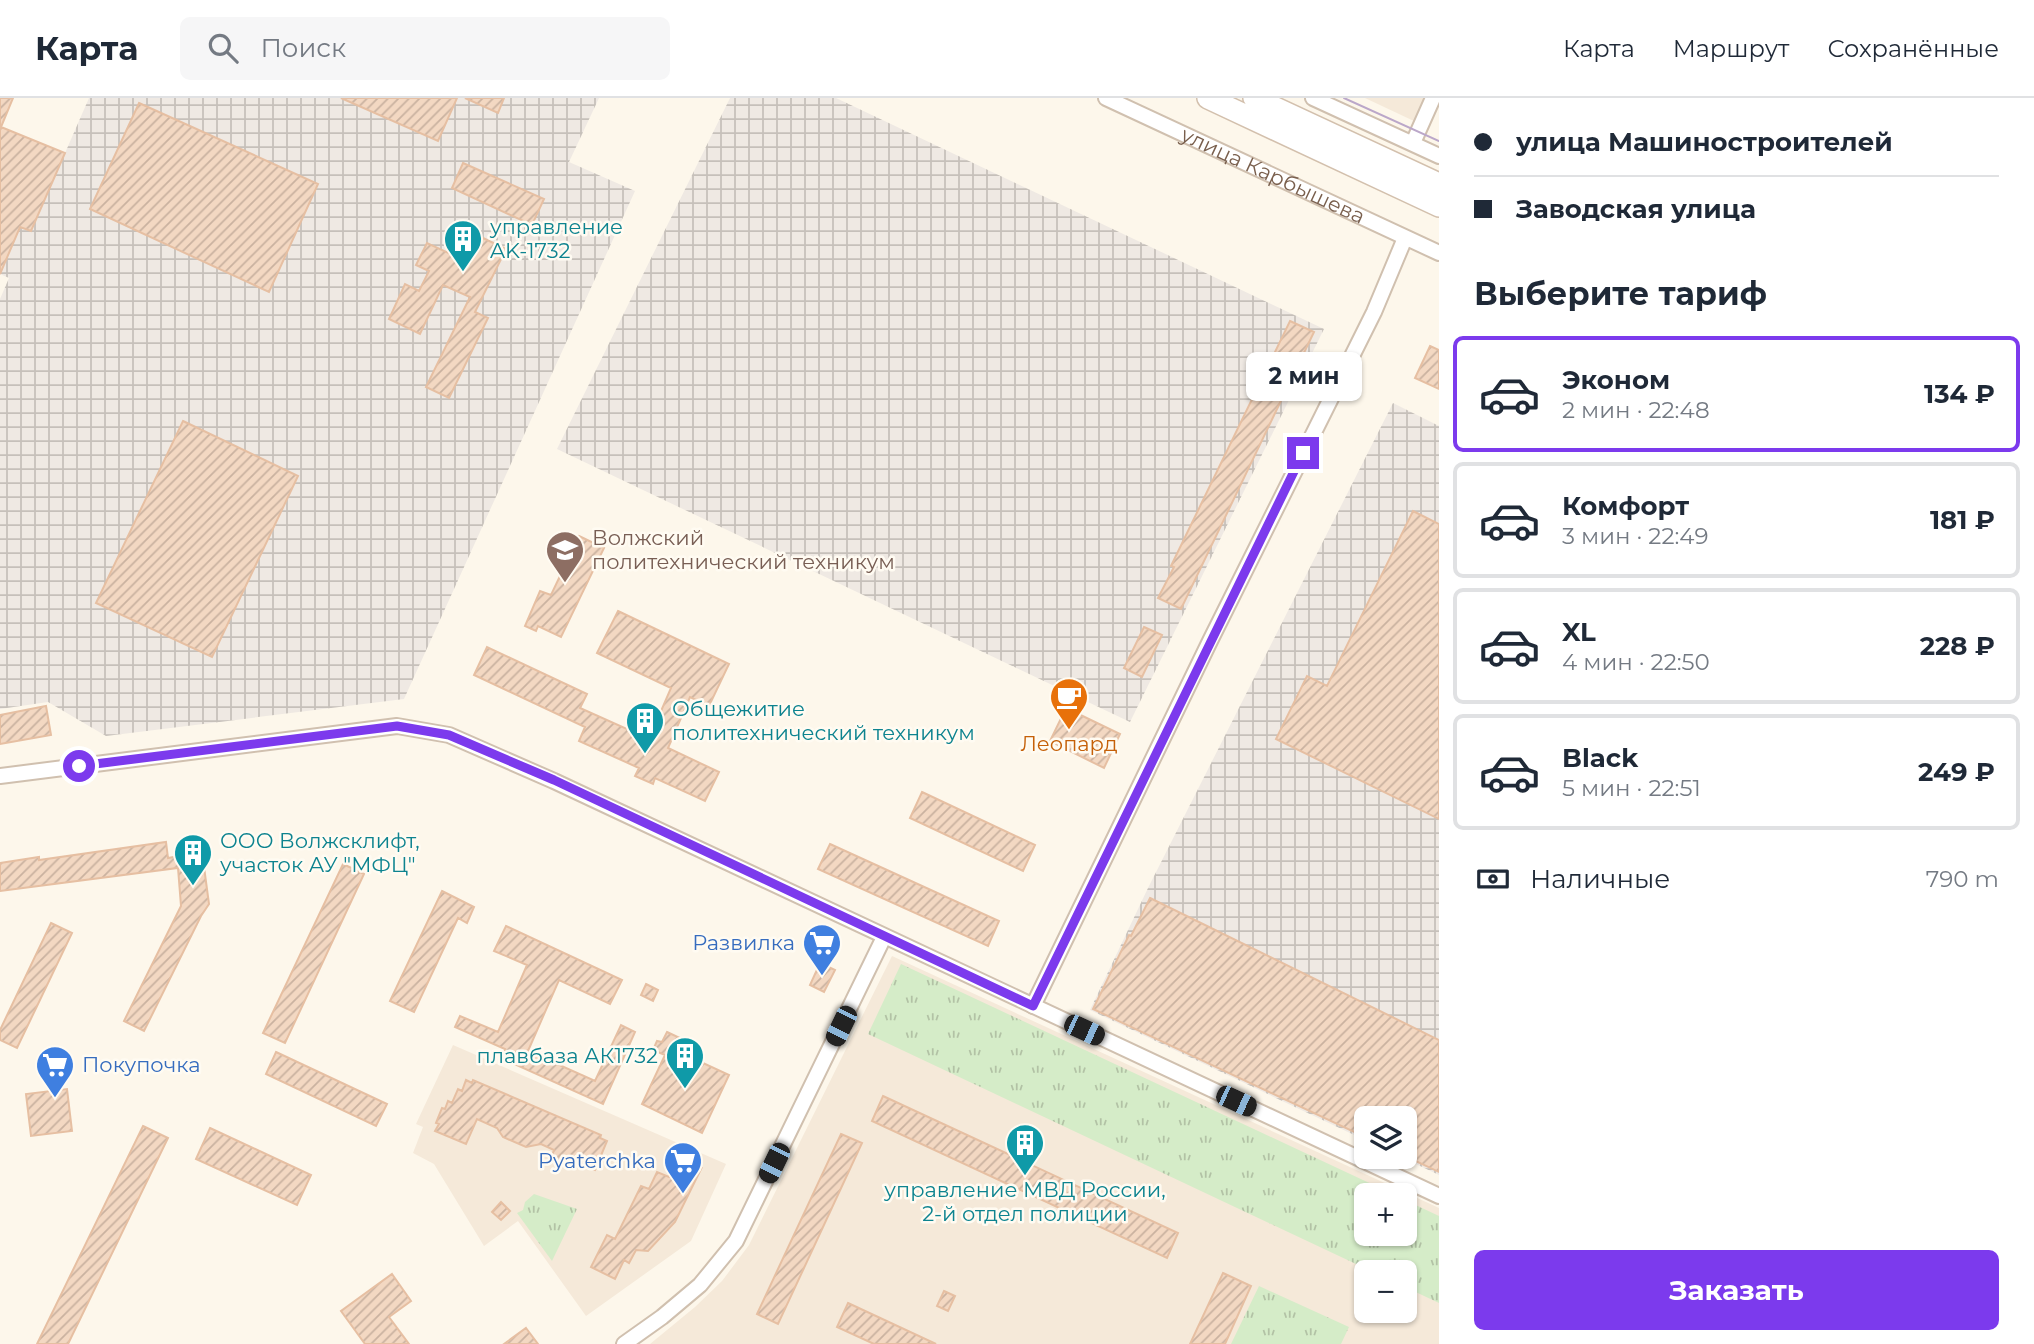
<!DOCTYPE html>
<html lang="ru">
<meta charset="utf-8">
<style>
:root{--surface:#fff;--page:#f6f6f7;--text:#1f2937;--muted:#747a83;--line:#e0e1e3;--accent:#7c3aed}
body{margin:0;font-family:Montserrat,sans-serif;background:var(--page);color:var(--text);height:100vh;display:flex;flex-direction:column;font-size:26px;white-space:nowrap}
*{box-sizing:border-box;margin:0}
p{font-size:23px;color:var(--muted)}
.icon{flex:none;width:38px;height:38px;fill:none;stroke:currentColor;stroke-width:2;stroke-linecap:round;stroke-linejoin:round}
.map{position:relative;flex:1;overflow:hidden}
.panel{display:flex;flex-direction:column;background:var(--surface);width:595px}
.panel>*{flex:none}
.hud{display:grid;align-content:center;height:154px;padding:0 35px;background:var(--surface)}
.buttons{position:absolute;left:1354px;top:1008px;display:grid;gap:14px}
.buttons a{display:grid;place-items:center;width:63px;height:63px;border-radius:10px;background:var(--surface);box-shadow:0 2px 5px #0004;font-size:35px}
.end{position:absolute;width:32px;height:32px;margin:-16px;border:9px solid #7c3aed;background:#fff;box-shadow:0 0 0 4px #fff}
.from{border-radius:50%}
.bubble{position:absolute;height:49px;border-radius:10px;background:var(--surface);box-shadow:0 2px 5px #0004;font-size:23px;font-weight:700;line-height:49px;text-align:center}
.car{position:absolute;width:21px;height:42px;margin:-21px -10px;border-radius:9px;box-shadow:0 0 5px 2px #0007;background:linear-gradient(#222 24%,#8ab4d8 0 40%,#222 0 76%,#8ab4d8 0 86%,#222 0)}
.hud b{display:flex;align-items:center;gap:24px;height:66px;font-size:26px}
.hud b+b{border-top:2px solid var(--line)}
.hud i{width:18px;height:18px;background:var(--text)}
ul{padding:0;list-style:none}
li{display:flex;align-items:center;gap:21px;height:116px;margin:0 14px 10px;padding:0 21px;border:4px solid var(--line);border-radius:10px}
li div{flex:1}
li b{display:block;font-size:26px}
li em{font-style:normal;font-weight:700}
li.selected{border-color:var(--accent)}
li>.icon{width:63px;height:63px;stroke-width:1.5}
h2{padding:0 35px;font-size:32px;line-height:84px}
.pay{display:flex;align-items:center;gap:18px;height:77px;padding:0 35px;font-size:26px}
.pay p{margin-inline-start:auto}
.primary-button{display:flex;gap:14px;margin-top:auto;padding:14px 35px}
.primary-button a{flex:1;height:80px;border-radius:10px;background:var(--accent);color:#fff;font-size:28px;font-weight:700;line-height:80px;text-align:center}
header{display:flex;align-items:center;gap:42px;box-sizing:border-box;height:98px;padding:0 35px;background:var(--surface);border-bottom:2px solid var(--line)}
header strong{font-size:33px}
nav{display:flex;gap:38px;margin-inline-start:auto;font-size:24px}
.search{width:490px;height:63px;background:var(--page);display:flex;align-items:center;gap:18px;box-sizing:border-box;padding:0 24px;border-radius:10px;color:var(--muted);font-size:26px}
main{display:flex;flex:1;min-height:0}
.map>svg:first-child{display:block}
.residential{fill:#f5e9d9;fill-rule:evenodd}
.industrial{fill:url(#industrial-grid)}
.park{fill:url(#park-tufts)}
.building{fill:url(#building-hatch);stroke:#e6bfa2;stroke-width:2}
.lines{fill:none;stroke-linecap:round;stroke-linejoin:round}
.street-casing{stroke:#d0c0af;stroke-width:18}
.secondary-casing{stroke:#d3c0ad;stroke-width:24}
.street{stroke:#fff;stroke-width:14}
.secondary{stroke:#fff;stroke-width:21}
.tram{stroke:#bba7c9;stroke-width:2}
.route{stroke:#7c3aed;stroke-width:9}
.labels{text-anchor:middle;stroke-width:5;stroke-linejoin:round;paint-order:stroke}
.street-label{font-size:21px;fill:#795f4d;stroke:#fffbf2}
.culture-label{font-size:21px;fill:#0d838f;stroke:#fffbf2;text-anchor:start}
.education-label{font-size:21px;fill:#785e54;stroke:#fffbf2;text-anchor:start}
.food-label{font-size:21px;fill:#c56008;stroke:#fffbf2}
.shop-label{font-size:21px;fill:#366cbe;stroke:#fffbf2;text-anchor:end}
</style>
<header>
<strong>Карта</strong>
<div class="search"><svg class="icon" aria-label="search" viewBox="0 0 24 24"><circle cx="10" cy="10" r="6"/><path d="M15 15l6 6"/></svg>Поиск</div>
<nav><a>Карта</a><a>Маршрут</a><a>Сохранённые</a></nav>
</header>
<main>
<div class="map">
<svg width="1439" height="1246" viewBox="0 0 1439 1246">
<defs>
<pattern id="industrial-grid" width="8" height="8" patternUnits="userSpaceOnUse" patternTransform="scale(1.75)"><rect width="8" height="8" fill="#efe9e3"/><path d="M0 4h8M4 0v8" fill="none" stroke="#c6c0ba"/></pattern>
<pattern id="park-tufts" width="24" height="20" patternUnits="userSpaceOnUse" patternTransform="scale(1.75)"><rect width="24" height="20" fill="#d5ecc8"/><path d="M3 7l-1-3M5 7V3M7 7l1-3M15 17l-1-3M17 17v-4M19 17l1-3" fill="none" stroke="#b2c2a5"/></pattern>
<pattern id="building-hatch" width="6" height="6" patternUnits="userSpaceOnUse" patternTransform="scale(1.75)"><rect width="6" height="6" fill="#f3d8c2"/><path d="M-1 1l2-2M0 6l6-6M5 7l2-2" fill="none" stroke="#cab2a0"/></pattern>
</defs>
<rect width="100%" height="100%" fill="#fdf7eb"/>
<path class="residential" d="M1365,0H1427L1416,24Z
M892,858L1439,1110V1246H650L695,1209L722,1183L749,1147ZM1367,1097H1405V1136H1367ZM1367,1174H1405V1213H1367Z
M453,947L726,1066L691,1143L586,1218L518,1123L484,1148L434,1066L413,1055L423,1029L416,1026Z"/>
<path class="industrial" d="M89,0H599L569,64L635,93L404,601L106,638L48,604L0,611V201L9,180L0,176L20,129L31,133Z
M730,0H836L1324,231L1130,624L557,351Z
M1393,305L1439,328V1077L1401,1059H1405V1020H1367V1043L1090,912L1148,790Z"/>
<path class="park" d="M901,866L1395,1097H1367V1136H1405V1102L1439,1118V1205L1405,1189V1174H1373L868,936Z
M534,1096L577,1111L552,1163L517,1115L523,1112L525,1104Z
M1259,1188L1349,1229L1341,1246H1231Z"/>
<path class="building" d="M0,0H13L1,29L65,55L31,133L20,129L0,176Z
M341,0H457L438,43Z
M465,0H504L498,15Z
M139,5L318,86L269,194L90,111Z
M463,65L544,101L532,127L452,90Z
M483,140L506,151L475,214L488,220L449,300L426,289L470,199L443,187L420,236L389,221L405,186L419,193L429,173L416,167L427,145L470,165Z
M1290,223L1314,234L1181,511L1158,500L1174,469L1171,468Z
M1430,248L1439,252V291L1415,280Z
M183,323L298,378L212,559L96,505Z
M1413,413L1439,426V721L1276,641L1307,578L1327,588Z
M579,438L604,450L561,539L538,528L536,533L525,528L540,493L551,497Z
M618,513L729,566L709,608L690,599L668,650L719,674L705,703L655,680L653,686L635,678L639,670L579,643L585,629L474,577L487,549L587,596L580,610L649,641L671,590L597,555Z
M1144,529L1162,537L1142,579L1124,570Z
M46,608L51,637L0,646V617Z
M1066,610L1120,636L1104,670L1050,643Z
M922,694L1035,747L1023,773L910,720Z
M166,744L168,760L202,754L209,806L201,818L144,933L124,923L181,808L178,770L0,793V765L39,759V762Z
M830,746L999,823L988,848L818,771Z
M343,766L364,776L285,945L263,935Z
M442,793L474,809L467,825L458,820L414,914L390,903Z
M1150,800L1439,942V1074L1405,1058V1020H1367V1040L1093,911L1129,837L1131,838Z
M51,825L72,835L17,950L0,942V932Z
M506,828L622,882L610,906L559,882L528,953L595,983L621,927L635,934L603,1006L501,960L505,951L455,929L460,918L498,934L527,867L494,853Z
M820,865L835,872L824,894L810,887Z
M646,886L658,892L653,903L641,897Z
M667,934L682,941L677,953L729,977L702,1035L642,1006L665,957L653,952L657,943L662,944Z
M276,954L387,1006L376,1028L266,976Z
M466,982L472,985L473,982L601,1037L600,1040L607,1043L595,1072L584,1068L574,1070L556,1062L552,1057L554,1052L541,1046L526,1049L503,1039L497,1030L477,1021L466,1046L435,1033L439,1026L436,1025L442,1010L445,1011L448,1003L452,1005L458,991L462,993Z
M67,991L72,1033L31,1038L26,996Z
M883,998L1178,1135L1167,1160L872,1023Z
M143,1028L168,1040L68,1246H37Z
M210,1030L311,1077L297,1107L196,1061Z
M841,1036L862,1045L778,1226L757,1216Z
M673,1069L688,1077L701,1071L675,1124L648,1153L636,1152L629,1165L624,1162L615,1181L591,1169L607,1137L615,1141L641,1088L649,1091L657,1074L669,1079Z
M501,1104L510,1113L501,1122L492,1114Z
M1223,1175L1251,1188L1225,1246H1190Z
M392,1176L411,1203L389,1219L409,1246H365L341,1213Z
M944,1193L955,1198L948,1213L937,1208Z
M848,1205L936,1246H874L837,1229Z
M526,1230L538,1246H504Z"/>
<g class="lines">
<defs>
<g id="street">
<path id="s1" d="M1106,0L1439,155"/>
<path d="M1313,0L1439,58"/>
<path d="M1413,45L1433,0"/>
<path d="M0,678L397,628L449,637L554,683L1439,1098"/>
<path d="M1033,908L1210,543L1374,214L1405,140"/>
<path d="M624,1246L662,1219L700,1187L736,1143L884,839"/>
</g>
<path id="secondary" d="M1208,0L1439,108
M1254,0L1439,86"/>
</defs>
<use href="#street" class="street-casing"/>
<use href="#secondary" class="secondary-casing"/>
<use href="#street" class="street"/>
<use href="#secondary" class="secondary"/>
<path class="tram" d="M1344,0L1439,43"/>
</g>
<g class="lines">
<path class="route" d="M79,668L397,628L449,637L554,682L1033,908L1303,355"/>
</g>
<defs>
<symbol id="building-pin" viewBox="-11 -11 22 30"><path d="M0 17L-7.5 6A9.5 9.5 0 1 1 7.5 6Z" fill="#0f9aa8" stroke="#fffbf2"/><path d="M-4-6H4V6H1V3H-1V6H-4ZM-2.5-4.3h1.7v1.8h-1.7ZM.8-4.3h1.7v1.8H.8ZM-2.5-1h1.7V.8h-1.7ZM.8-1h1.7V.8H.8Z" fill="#fff"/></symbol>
<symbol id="university-pin" viewBox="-11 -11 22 30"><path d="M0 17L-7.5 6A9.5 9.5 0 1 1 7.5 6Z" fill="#8d6e63" stroke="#fffbf2"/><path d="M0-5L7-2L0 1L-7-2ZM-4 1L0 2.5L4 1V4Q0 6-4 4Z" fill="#fff"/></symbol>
<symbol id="cafe-pin" viewBox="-11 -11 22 30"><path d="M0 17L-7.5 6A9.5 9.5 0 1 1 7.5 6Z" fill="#e8710a" stroke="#fffbf2"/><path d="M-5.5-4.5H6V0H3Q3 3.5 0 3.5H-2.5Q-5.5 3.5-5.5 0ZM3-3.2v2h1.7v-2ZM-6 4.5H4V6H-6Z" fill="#fff"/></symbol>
<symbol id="supermarket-pin" viewBox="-11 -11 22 30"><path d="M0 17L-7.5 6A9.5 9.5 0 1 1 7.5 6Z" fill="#3f7fe0" stroke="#fffbf2"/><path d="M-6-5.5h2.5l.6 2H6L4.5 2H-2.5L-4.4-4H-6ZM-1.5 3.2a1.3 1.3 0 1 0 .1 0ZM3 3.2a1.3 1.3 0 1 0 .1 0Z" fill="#fff"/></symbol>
</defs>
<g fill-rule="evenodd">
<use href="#building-pin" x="441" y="119" width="44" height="60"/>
<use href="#university-pin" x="543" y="430" width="44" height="60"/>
<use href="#cafe-pin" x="1047" y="577" width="44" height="60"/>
<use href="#building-pin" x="623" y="601" width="44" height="60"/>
<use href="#building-pin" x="171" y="733" width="44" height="60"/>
<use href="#supermarket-pin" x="800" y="823" width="44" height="60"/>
<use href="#building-pin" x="663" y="936" width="44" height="60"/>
<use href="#supermarket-pin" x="33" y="945" width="44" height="60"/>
<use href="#building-pin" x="1003" y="1023" width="44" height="60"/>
<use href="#supermarket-pin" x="661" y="1041" width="44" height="60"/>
</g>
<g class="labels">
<g class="street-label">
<text dy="7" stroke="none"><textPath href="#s1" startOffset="184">улица Карбышева</textPath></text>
</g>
<g class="culture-label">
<text x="490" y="136">управление<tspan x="490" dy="24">AK-1732</tspan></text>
<text x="672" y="618">Общежитие<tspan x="672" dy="24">политехнический техникум</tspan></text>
<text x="220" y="750">ООО Волжсклифт,<tspan x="220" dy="24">участок АУ "МФЦ"</tspan></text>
<text x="658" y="965" text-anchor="end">плавбаза АК1732</text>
<text x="1025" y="1099" text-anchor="middle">управление МВД России,<tspan x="1025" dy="24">2-й отдел полиции</tspan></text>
</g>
<g class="education-label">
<text x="592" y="447">Волжский<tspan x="592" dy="24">политехнический техникум</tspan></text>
</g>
<g class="food-label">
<text x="1069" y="653">Леопард</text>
</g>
<g class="shop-label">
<text x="795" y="852">Развилка</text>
<text x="82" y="974" text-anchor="start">Покупочка</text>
<text x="656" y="1070">Pyaterchka</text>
</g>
</g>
</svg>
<div class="buttons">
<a><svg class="icon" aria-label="layers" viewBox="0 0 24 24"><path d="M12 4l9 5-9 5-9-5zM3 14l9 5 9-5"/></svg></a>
<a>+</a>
<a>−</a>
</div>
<i class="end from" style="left:79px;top:668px"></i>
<i class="end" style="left:1303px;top:355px"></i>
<div class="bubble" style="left:1246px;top:254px;width:116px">2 мин</div>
<i class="car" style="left:841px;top:928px;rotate:206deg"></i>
<i class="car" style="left:1084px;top:932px;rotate:115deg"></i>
<i class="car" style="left:1236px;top:1003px;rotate:115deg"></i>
<i class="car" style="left:774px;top:1065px;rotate:206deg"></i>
</div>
<section class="panel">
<div class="hud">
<b><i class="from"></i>улица Машиностроителей</b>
<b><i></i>Заводская улица</b>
</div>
<h2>Выберите тариф</h2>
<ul>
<li class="selected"><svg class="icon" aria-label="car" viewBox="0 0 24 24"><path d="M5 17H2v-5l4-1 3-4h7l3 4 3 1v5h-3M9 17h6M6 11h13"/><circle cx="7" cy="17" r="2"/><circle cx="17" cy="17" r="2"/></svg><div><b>Эконом</b><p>2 мин · 22:48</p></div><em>134 ₽</em></li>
<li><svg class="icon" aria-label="car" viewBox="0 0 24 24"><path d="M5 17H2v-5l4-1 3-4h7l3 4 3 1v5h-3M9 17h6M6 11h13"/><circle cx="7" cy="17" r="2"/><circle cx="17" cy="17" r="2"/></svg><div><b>Комфорт</b><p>3 мин · 22:49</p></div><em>181 ₽</em></li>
<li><svg class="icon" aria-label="car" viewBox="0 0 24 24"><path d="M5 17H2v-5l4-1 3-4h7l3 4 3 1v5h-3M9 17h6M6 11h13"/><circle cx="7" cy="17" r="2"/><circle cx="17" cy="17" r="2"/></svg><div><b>XL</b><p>4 мин · 22:50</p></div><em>228 ₽</em></li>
<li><svg class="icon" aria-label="car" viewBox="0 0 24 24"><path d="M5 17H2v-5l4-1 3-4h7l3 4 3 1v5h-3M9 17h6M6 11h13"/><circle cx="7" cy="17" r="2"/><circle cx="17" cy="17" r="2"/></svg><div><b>Black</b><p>5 мин · 22:51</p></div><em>249 ₽</em></li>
</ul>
<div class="pay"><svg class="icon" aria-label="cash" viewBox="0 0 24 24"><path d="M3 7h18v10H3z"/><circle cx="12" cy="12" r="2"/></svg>Наличные<p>790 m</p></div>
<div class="primary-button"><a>Заказать</a></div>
</section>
</main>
